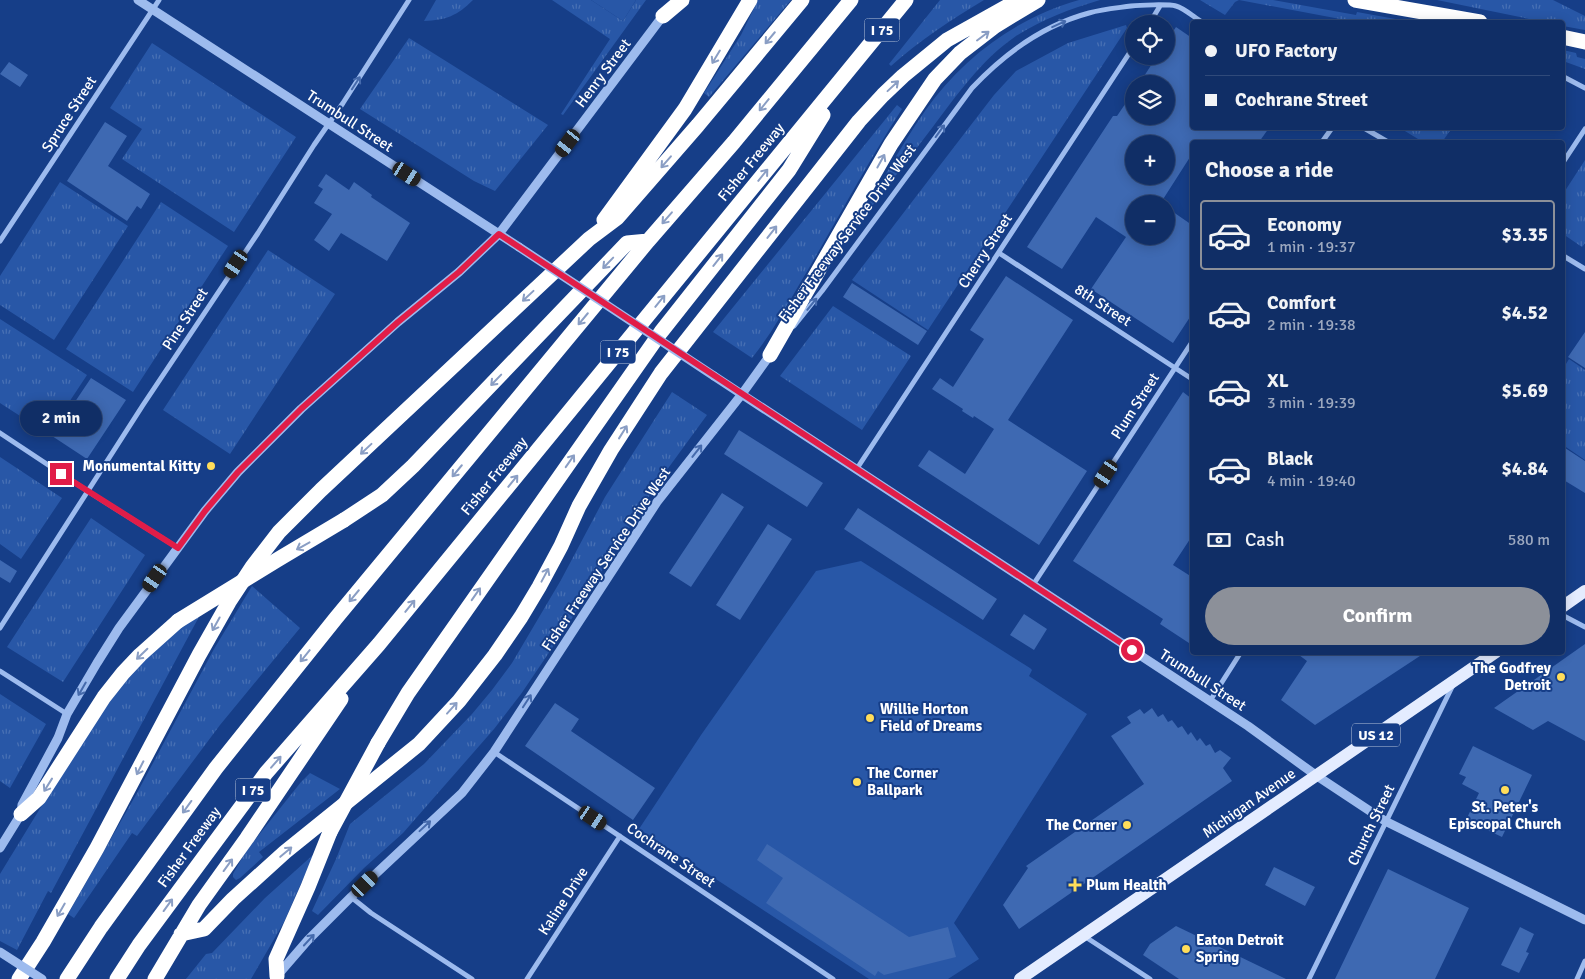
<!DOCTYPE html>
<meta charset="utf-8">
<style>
:root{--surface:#102e66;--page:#1e3a6f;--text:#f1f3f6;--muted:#9ca8bf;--line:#304a7a;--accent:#8c9099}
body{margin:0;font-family:Signika,sans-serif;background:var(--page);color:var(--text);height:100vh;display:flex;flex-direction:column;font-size:19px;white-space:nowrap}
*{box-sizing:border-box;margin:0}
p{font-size:16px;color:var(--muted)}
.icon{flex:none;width:28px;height:28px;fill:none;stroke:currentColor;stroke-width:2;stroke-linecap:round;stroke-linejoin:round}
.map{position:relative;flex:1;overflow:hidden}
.details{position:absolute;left:1190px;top:140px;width:375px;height:515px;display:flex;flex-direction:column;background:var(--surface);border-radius:5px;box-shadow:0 2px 12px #0003,0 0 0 1px var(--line)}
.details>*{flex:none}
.banner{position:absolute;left:1190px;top:20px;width:375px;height:110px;border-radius:5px;box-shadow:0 2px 12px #0003,0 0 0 1px var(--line);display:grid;align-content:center;height:110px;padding:0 15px;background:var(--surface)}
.buttons{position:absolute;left:1125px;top:15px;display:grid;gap:10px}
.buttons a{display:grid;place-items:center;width:50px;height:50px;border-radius:50%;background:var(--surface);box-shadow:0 2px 12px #0003,0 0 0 1px var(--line);font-size:25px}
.end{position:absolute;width:22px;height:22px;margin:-11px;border:6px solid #e11d48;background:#fff;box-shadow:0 0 0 2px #fff}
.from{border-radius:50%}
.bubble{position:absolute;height:35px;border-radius:18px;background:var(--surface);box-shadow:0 2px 12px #0003,0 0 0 1px var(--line);font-size:16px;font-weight:700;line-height:35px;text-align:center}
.car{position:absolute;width:15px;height:30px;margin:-15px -8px;border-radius:6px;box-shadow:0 0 4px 1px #0007;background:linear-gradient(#222 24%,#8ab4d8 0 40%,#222 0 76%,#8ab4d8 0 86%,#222 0)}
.banner b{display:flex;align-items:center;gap:18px;height:48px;font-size:19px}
.banner b+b{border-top:1px solid var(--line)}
.banner i{width:12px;height:12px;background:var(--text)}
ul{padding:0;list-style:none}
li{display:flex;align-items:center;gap:15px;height:70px;margin:0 10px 8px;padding:0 5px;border:2px solid transparent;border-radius:5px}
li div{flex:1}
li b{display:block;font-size:19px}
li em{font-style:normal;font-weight:700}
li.on{border-color:var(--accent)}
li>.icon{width:45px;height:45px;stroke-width:1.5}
h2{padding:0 15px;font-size:22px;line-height:60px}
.pay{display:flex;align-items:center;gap:12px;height:55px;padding:0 15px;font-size:19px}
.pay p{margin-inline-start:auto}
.primary-button{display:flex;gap:10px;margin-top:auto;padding:10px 15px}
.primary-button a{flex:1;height:58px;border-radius:30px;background:var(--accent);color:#fff;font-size:20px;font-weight:700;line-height:58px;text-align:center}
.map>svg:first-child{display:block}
.grass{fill:url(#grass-tufts)}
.garden{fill:#2857a7}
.building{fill:#3e69b2;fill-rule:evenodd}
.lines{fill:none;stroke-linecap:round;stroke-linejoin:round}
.minor{stroke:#9dbbee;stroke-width:5}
.tertiary{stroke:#9dbbee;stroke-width:9}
.primary{stroke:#e4ecff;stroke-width:12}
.motorway{stroke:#fff;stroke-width:15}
.tertiary-bridge{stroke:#9dbbee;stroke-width:9}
.motorway-bridge{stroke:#fff;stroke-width:15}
.oneway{stroke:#456aac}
.oneway2{stroke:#8a9ec4}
.route{stroke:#e11d48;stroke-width:6}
.poi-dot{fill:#ffdd5a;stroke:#163e88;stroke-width:2}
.labels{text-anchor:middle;stroke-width:4;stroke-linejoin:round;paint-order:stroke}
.shield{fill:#163e88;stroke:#b9c5db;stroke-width:1}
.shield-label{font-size:14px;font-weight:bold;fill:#fff}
.street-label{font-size:15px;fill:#fff;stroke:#163e88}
.poi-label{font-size:15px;font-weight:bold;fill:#fff;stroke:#163e88;text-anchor:start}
</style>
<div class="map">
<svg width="1585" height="979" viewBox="0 0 1585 979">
<defs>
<pattern id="grass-tufts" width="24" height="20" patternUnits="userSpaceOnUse" patternTransform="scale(1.25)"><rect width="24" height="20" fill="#2857a7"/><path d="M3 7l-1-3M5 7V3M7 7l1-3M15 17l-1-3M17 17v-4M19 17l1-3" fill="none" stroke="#4870b4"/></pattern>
</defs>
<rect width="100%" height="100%" fill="#163e88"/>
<path class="grass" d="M436,0H473C457,16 446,20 424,21Z
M552,0H591L623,21L636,0H646L563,115L561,114L610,39Z
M758,0H791L709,97L704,93L741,35Z
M940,0H984C951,20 920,40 891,66L889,64Z
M1079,0H1100C1070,9 1043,19 1016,36C981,60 957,95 932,128C906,162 881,195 855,228C878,189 899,148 925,111C963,57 1016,18 1079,0Z
M1200,0H1239L1235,2L1225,15Z
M1239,0H1273L1356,15L1357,12L1412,22H1356Z
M1437,0H1553L1585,16V30L1563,26L1562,22H1544Z
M1126,25L1127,28L928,330L852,280L964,134L994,95L1016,71L1068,43Z
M409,38L548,125L495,191L474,181L360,109Z
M152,43L296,137L234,232L122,159L142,129L110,108Z
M1563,50L1576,53L1577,57L1585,59V69L1563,61Z
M897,105L902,109C864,168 832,230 796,290C782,314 769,337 752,358L713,332Z
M1400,128H1452L1442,142H1423Z
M1585,160V243L1582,247L1563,234V194Z
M60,182L128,226L54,340L0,305V276Z
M161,202L228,246L133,392L66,349Z
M268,250L335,294L230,454L163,410Z
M833,306L911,356L862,430L780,376Z
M0,319L87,375L48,434L0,403Z
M1569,359L1585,370V460L1563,445V369Z
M672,392L707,415L661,478L567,626L521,694L494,729L403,833L364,868L318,915L312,911L336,859L350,824L424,764L472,714L492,690L512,663L561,580L605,497Z
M0,457L62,498L21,559L0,544Z
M91,518L145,555L63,682L7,647Z
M252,586L300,628L220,725L137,836L132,833L74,918L68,914L137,793L214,649Z
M201,613L51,893L48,891L17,950L0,941V874L80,743L130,674L176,631Z
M0,694L46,724L10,788L0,781Z
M310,773L340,789L259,852L263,857L240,878L236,880L233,877V874L246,851L301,782Z
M314,854L284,922L251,979H186L206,954L212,953L265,898Z"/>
<path class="garden" d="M591,0H636L623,21Z
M861,561L1030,668L1032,670L1029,676L1087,714L954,923L979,959L948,979H869L639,829L701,735L816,571Z"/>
<path class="building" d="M1176,27L1192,38V128H1269L1259,142H1192V154L1160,204H1134V236H1166V207L1192,225V314L1173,343L1091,289L1126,237L1096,217L1062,269L1027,247L1113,116H1117L1134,91V116H1166V84H1139L1157,56H1166V42ZM1134,144H1166V176H1134Z
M9,62L28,75L20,87L0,74Z
M105,122L127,136L108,166L150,194L141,209L137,206L127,221L67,181Z
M326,174L349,190L354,182L372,195L371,197L410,223L387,261L341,233L329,251L314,240L332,214L314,203L323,189L318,186Z
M1006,276L1073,320L1008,420L1087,471L1039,545L918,466L929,450L965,474L994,429L974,416L973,418L962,411L963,409L932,389L940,378L953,387L984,339L970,330Z
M852,283L927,331L918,345L843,297Z
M1585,332V368L1568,357Z
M91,378L126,400L87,459L52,436Z
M1183,392L1192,399V536L1173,565L1192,577V645L1160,624L1163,619L1073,561Z
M739,430L823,483L807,507L724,454Z
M1562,446L1585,461V493L1562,479Z
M722,493L744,507L691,587L669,573Z
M858,508L997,599L983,620L844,529Z
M768,524L792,539L740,620L716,605Z
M0,560L17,571L10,583L0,577Z
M1024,614L1047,629L1034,650L1010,635Z
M1585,644V741L1548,721L1533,730L1494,708Z
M1295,652H1426L1315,725L1281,700L1307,661Z
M555,703L579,719L571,731L655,788L633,820L525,746Z
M1152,708L1158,717L1163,714L1168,722L1172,720L1178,728L1182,726L1188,735L1191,732L1197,741L1200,738L1206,746L1210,744L1215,753L1220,750L1231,758L1223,768L1232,781L1019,929L1003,905L1028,868L1026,866L1144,784L1111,736L1131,723L1127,717L1140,709L1144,714Z
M1473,746L1532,775L1502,837L1466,820L1479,793L1462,784L1466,777L1459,774Z
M767,844L909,937L948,927L956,957L884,975L878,971L875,976L766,903L783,878L757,860Z
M1274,867L1315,887L1305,906L1265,885Z
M1388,869L1469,908L1435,979H1335Z
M1176,926L1286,979H1179L1143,955L1150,944Z
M1520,927L1534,934L1526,952L1529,953L1519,973L1501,965Z"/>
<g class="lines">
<path class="minor" d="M1149,24L1160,6
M1562,76L1585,88
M1364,128L1388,142
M1322,142L1332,128
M1562,164L1585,129
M0,241L159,0
M999,253L1192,379
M1562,255L1585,269
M794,326L822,291L972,88C1004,54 1044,25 1089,13C1103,9 1117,8 1131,6C1139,5 1169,4 1176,6C1184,8 1195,18 1202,22
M0,433L89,492L178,548
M856,470L1134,46
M1033,585L1192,342
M1562,615L1585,627
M0,628L143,405L258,233L314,145L343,103L409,0
M0,671L67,714
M1210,701L1241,652
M494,752L833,979
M351,897L371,913L472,979
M1084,936L1150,979
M527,979L620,836
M1309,979L1453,685
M1577,979L1585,961"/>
<path class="tertiary" d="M138,0L519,247
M714,376L1248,726L1317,776L1385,821L1585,920
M0,848L21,814L22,805L58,738L67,714L97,663L119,628L205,511L238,472L301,409L398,322L459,272L499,234L665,13
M276,977L308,940L351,897L462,793L494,752L657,502L742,394L770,355"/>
<path class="primary" d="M1562,607L1585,591
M1020,979L1496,652"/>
<path class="motorway" d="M1355,0L1480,22
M663,16L682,0
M1562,37L1585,42
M604,220L685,109L750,0
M770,355L891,144L935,79L960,53L995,26L1038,0
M344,520L382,495L413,466L627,243L648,241
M378,743L408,693L661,332L789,170L823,115
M21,814L39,798L104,697L123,673L140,655L178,621
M181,934L204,929L233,899L285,852L419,744L459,701L495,655L521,617L539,587L561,546L579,506L611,450L661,373L859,121L883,95L903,76L947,40L1006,7L1025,0
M277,976L276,959L308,887L330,832
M19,979L43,942L97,848L199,655L229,602L252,567L279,532L321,490L589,239L617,218L698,125L802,0
M67,979L101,927L216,768L336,618L648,241L734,142L851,0
M117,979L139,945L266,773L379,644L906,0
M155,979L199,905L247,838L341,699"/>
<path class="tertiary-bridge" d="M519,247L714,376
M0,952L42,979"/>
<path class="motorway-bridge" d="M178,621L277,560L344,520
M330,832L378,743"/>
</g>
<defs><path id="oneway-shaft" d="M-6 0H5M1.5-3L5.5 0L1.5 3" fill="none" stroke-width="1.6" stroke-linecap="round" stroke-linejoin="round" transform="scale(1.25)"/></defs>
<g class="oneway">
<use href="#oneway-shaft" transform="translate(1059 24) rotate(-24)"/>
<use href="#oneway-shaft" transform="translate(356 83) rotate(-57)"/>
<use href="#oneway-shaft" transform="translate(940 131) rotate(-54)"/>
<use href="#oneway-shaft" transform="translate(812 304) rotate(-51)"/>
<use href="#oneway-shaft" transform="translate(697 451) rotate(-52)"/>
<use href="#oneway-shaft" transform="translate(82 689) rotate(120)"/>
<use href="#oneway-shaft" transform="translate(527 701) rotate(-57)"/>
<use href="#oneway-shaft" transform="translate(425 826) rotate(-43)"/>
<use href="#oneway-shaft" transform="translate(309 940) rotate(-47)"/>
</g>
<g class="oneway2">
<use href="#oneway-shaft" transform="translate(983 36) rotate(-37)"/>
<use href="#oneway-shaft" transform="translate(770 38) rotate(130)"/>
<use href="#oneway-shaft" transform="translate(716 57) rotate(121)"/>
<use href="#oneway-shaft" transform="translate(893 86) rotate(-43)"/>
<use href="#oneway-shaft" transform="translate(764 105) rotate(129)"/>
<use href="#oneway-shaft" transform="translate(881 161) rotate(-61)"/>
<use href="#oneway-shaft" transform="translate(666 162) rotate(131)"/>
<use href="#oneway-shaft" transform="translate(763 175) rotate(-51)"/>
<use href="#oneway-shaft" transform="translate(667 218) rotate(131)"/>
<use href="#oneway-shaft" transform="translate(772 232) rotate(-52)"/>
<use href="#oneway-shaft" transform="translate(718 260) rotate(-52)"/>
<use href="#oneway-shaft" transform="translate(608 263) rotate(134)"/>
<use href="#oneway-shaft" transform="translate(528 296) rotate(137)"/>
<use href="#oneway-shaft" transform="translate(660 301) rotate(-51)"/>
<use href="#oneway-shaft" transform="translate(583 319) rotate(130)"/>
<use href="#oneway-shaft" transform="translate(496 380) rotate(134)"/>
<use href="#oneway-shaft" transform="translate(623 432) rotate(-58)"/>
<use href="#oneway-shaft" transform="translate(366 449) rotate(137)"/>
<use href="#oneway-shaft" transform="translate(570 461) rotate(-55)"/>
<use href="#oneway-shaft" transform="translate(457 471) rotate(130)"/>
<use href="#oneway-shaft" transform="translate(513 481) rotate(-51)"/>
<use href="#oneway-shaft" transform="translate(303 546) rotate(151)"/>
<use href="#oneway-shaft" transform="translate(545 575) rotate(-62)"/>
<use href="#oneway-shaft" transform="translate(476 594) rotate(-55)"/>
<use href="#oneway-shaft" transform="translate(354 596) rotate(130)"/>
<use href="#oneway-shaft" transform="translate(410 606) rotate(-51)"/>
<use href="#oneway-shaft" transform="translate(216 624) rotate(119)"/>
<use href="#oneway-shaft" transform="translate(142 654) rotate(136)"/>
<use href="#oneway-shaft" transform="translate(305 656) rotate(129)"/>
<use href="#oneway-shaft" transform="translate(452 708) rotate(-48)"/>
<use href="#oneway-shaft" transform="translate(276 762) rotate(-49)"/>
<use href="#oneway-shaft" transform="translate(140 768) rotate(117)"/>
<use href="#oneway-shaft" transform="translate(48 785) rotate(122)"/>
<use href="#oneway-shaft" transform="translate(187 807) rotate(126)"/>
<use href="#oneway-shaft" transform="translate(286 852) rotate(-40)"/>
<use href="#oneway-shaft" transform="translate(228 865) rotate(-54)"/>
<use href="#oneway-shaft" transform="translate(168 905) rotate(-54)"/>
<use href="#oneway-shaft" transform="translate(61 910) rotate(120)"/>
</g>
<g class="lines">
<path class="route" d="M61,474L178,548L205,511L238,472L301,409L398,322L459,272L499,234L1132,650"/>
</g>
<g class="poi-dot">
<circle cx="211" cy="466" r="5"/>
<circle cx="1561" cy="677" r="5"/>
<circle cx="870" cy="718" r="5"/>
<circle cx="857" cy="782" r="5"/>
<circle cx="1505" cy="790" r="5"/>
<circle cx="1127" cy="825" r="5"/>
<path d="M1072.5 877.5h5v5h5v5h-5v5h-5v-5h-5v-5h5z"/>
<circle cx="1186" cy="949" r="5"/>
</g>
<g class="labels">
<g class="shield">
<rect x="864.5" y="18.5" width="35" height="23" rx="4"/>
<rect x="600.5" y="340.5" width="35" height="23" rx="4"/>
<rect x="1352" y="723.5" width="48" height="23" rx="4"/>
<rect x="235.5" y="778.5" width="35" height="23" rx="4"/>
</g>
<g class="shield-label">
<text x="882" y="35">I 75</text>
<text x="618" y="357">I 75</text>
<text x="1376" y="740">US 12</text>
<text x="253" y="795">I 75</text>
</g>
<g class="street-label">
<text transform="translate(603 73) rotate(-53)" y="5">Henry Street</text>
<text transform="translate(69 114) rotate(-57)" y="5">Spruce Street</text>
<text transform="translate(350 121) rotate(33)" y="5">Trumbull Street</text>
<text transform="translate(751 162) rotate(-51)" y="5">Fisher Freeway</text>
<text transform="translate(847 233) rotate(-53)" y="5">Fisher Freeway Service Drive West</text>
<text transform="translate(985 251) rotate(-57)" y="5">Cherry Street</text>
<text transform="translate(1103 305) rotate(33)" y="5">8th Street</text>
<text transform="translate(185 319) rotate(-57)" y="5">Pine Street</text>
<text transform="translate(1135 406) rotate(-57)" y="5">Plum Street</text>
<text transform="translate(494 476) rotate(-51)" y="5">Fisher Freeway</text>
<text transform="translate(606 559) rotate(-56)" y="5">Fisher Freeway Service Drive West</text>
<text transform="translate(1203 680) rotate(33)" y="5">Trumbull Street</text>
<text transform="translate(1249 803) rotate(-35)" y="5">Michigan Avenue</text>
<text transform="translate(1371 825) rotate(-64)" y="5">Church Street</text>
<text transform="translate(189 847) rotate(-54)" y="5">Fisher Freeway</text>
<text transform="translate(671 855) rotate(34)" y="5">Cochrane Street</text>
<text transform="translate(563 901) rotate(-57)" y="5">Kaline Drive</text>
</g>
<g class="poi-label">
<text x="201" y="471" text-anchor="end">Monumental Kitty</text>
<text x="1551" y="673" text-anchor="end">The Godfrey<tspan x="1551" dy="17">Detroit</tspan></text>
<text x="880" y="714">Willie Horton<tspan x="880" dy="17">Field of Dreams</tspan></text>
<text x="867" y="778">The Corner<tspan x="867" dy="17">Ballpark</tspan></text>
<text x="1505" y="812" text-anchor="middle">St. Peter's<tspan x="1505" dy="17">Episcopal Church</tspan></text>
<text x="1117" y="830" text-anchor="end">The Corner</text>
<text x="1086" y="890">Plum Health</text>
<text x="1196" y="945">Eaton Detroit<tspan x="1196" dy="17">Spring</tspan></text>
</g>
</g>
</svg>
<div class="buttons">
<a><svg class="icon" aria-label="locate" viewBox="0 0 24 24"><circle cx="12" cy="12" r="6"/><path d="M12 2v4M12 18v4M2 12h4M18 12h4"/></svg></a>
<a><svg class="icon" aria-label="layers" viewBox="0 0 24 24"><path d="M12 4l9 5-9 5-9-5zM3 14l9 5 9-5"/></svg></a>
<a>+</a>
<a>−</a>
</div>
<i class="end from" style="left:1132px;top:650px"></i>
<i class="end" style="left:61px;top:474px"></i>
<div class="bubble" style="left:20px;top:401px;width:82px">2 min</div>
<i class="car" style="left:568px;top:143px;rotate:217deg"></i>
<i class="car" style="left:407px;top:174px;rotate:123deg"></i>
<i class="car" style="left:236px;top:264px;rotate:213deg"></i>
<i class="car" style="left:1106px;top:474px;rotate:213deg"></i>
<i class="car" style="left:155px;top:578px;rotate:215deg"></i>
<i class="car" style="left:593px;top:818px;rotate:124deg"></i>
<i class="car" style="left:365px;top:884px;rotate:46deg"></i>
<div class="banner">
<b><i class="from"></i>UFO Factory</b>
<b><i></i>Cochrane Street</b>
</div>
<section class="details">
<h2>Choose a ride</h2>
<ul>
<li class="on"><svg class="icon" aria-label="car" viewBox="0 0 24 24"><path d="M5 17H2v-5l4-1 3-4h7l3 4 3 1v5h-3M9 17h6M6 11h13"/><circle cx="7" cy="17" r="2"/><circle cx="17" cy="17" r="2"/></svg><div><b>Economy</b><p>1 min · 19:37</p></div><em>$3.35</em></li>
<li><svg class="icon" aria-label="car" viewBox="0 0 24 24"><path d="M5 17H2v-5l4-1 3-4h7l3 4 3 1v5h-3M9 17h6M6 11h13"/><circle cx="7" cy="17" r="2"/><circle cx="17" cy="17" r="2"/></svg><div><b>Comfort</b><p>2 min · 19:38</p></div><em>$4.52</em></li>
<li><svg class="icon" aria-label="car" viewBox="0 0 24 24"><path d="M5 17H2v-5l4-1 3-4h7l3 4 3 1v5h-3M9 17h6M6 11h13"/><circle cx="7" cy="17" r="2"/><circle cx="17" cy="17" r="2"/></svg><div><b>XL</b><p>3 min · 19:39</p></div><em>$5.69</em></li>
<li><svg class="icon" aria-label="car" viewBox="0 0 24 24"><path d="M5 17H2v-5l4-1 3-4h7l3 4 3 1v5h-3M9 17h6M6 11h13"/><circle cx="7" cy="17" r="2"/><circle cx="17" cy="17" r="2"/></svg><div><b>Black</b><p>4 min · 19:40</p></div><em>$4.84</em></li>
</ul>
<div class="pay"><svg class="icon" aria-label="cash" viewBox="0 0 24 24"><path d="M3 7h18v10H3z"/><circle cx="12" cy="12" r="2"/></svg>Cash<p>580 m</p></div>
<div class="primary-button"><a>Confirm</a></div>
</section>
</div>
